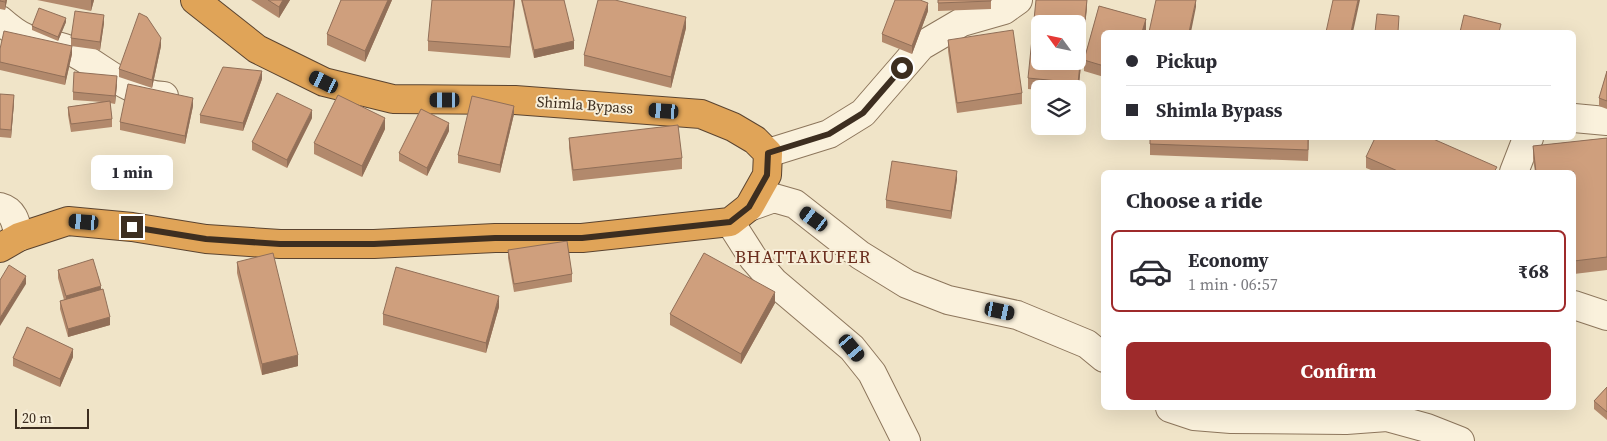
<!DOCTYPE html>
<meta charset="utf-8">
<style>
:root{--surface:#fff;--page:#f7f7f7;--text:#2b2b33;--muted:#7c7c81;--line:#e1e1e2;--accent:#9e2a2b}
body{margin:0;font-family:"Source Serif 4",serif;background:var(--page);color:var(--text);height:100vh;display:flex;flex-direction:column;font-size:19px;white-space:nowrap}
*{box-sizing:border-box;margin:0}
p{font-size:16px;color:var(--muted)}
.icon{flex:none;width:28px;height:28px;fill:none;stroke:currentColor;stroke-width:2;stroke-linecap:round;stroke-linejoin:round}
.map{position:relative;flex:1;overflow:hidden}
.side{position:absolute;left:1101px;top:170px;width:475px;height:240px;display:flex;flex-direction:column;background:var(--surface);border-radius:8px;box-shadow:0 5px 20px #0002}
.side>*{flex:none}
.hud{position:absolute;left:1101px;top:30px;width:475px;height:110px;border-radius:8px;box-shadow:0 5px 20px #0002;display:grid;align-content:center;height:110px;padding:0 25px;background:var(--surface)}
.needle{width:32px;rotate:303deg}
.buttons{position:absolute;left:1031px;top:15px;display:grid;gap:10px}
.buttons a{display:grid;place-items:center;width:55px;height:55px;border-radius:8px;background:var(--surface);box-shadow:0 5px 20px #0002;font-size:25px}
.scale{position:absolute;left:15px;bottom:12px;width:74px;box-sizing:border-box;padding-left:5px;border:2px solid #3d2e20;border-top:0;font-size:14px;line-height:18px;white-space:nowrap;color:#3d2e20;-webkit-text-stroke:4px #f7eed8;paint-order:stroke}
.end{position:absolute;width:22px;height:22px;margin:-11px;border:6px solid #3d2e20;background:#fff;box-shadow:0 0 0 2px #fff}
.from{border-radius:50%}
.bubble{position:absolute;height:35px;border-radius:8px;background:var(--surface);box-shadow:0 5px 20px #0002;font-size:16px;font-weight:700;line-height:35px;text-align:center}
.car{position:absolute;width:15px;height:30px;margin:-15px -8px;border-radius:6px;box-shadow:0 0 4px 1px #0007;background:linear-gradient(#222 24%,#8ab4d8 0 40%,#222 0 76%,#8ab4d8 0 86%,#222 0)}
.hud b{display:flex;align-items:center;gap:18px;height:48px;font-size:19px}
.hud b+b{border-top:1px solid var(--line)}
.hud i{width:12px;height:12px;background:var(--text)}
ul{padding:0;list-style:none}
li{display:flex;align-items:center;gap:15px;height:82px;margin:0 10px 8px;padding:0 15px;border:2px solid transparent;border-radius:8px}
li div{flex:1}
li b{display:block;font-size:19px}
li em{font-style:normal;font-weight:700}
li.current{border-color:var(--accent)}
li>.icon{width:45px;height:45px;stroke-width:1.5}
h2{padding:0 25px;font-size:22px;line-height:60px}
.cta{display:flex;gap:10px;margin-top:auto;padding:10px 25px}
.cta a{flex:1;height:58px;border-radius:8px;background:var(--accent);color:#fff;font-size:20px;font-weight:700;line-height:58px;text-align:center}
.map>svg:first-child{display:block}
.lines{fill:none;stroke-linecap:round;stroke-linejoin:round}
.minor-casing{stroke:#8d765c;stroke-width:30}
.highway-casing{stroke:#5b4430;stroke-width:30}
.minor{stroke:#faf1dc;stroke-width:28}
.highway{stroke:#e0a458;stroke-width:28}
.wall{fill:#b2896c}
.shaded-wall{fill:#916f58}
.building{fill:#cf9f7d;stroke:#916f58;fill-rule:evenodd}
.route{stroke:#3d2e20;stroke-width:6}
.labels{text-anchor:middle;stroke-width:4;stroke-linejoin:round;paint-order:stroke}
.street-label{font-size:15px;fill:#3d2e20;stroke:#f7eed8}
.quarter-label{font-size:18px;letter-spacing:1px;fill:#6b2e1e;stroke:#f7eed8}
</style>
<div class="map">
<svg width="1607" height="441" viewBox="0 0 1607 441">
<rect width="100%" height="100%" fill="#f0e4c8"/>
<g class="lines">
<defs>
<path id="minor" d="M0,20C8,27 16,34 26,38C39,43 54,44 67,49C100,64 126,94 164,96
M1574,118L1607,121
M768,153L829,134L863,113L921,46L962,22L1004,10L1018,0
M1514,172L1526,141L1529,138
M0,207C15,211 16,224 19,237
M749,207L774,198L795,204L860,255L907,284L948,300L1017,315L1087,344L1104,358
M730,222L753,258L774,282L852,348L872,373L906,441
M1574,305L1607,316
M1170,408L1194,416L1231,419L1346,420L1387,417L1427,428L1460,441"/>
<path id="highway" d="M0,248L19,237L68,221L132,227L206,239L280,244H374L495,238H582L730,222L749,207L767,175L768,153L755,140L733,127L701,114L515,100L393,99L324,82L257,49L195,0"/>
</defs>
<use href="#minor" class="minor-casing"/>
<use href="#highway" class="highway-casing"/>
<use href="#minor" class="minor"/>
<use href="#highway" class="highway"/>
</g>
<path class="wall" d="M0,0H7L5,10L0,9Z
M37,0H94L91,11Z
M251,0H290L279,18Z
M341,0H392L365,62L327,45V34Z
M515,0L510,58L428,51V41Z
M521,0H564L574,49L534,58Z
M938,0H991V9L938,11Z
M1087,0V7L1078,94V89H1040V90L1028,89V78Z
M1099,6L1146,19L1145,32H1104V77L1084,71V60Z
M928,11L912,54L882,42V34Z
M66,22L58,41L32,30V26Z
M104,23L100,50L71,46V38Z
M686,28L671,88L584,66V55Z
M948,40L1022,93V104L957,113L948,51Z
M161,46L152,88L119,77V69Z
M0,49L72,54L65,85L0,70Z
M1607,71V109L1599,106V98Z
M262,79L243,131L200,123V115Z
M117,84L115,104L110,103L112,119V127L71,132L68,115V107L102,102L73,100V92Z
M0,94L14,103L11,138L0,137Z
M193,106L185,144L120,130V122Z
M514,114L500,173L458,163V155Z
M312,118L287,168L252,150V142Z
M385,129L362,177L314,154V143Z
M449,131L427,176L399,161V153Z
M569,138L682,158V169L573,181L569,148Z
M1150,138H1309L1308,161L1150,155Z
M1607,138V270L1574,274V172H1535L1533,159V146Z
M1366,157L1497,172H1376L1366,168Z
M957,179L951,219L886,208V200Z
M508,250L572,274V282L514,292L508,258Z
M237,262L298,366L262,375L237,273Z
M58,270L101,289L110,325L68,337L60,309V301L64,300L58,278Z
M775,303L741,364L670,325V314Z
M499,307L486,353L383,325V314Z
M73,357L60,387L13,366V358Z
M1607,387V420L1594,409V401Z"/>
<path class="shaded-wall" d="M6,0H7L5,10V2Z
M91,0H94L91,11Z
M283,0H290L279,18V7Z
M388,0H392L365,62V51Z
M514,0H515L510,58V47Z
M1087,0V7L1078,94V83Z
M1196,0V7L1191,32H1189Z
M1358,0H1360L1353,32H1351Z
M928,3V11L912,54V46Z
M104,15V23L100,50V42Z
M686,17V28L671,88V77Z
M66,18V22L58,41V37Z
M1146,19V30L1145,32H1142Z
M161,38V46L152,88V80Z
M574,41V49L534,58V50Z
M72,46V54L65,85V77Z
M262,71V79L243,131V123Z
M117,76V84L115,104V96Z
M14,95V103L11,138V130Z
M193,98V106L185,144V136Z
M514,106V114L500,173V165Z
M312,110V118L287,168V160Z
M385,118V129L362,177V166Z
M449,123V131L427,176V168Z
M957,171V179L951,219V211Z
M26,276V284L0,326V318Z
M101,286V294L66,304V296Z
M775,292V303L741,364V354Z
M499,296V307L486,353V343Z
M110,317V325L68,337V329Z
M73,349V357L60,387V379Z
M298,355V366L262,375V364Z"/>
<path class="building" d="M0,0H6L5,2L0,1Z
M268,0H283L279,7Z
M341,0H388L365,51L327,34Z
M432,0H514L510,47L428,41Z
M522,0H564L574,41L534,50Z
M598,0H615L686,17L671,77L584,55Z
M895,0H920L928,3L912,46L882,34Z
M938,0H991V1L938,3Z
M1036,0H1087L1078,83L1028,78ZM1040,24H1078V61H1040Z
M1156,0H1196L1189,32H1149Z
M1333,0H1358L1351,32H1326Z
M1099,6L1146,19L1142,32H1104V66L1084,60Z
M39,8L66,18L58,37L32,26Z
M75,11L104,15L100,42L71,38Z
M139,13L147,17L161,38L152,80L119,69Z
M1377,14L1399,16L1398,32H1375Z
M1464,15L1501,24L1499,32H1460Z
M1013,30L1022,93L957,103L948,40Z
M4,31L72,46L65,77L0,62V49Z
M1259,31V32H1229Z
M223,67L262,71L243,123L200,115Z
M1607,71V101L1599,98Z
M74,72L117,76L115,96L73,92Z
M128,84L193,98L185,136L120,122Z
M277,93L312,110L287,160L252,142Z
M0,94L14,95L11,130L0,129Z
M338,95L385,118L362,166L314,143Z
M472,96L514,106L500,165L458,155Z
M110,101L112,119L71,124L68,107Z
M421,109L449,123L427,168L399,153Z
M678,125L682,158L573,170L569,138Z
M1150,138H1308V150L1150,144Z
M1375,138H1431L1497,167L1494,172H1400L1366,157Z
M1607,138V257L1574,261V172H1536L1533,146Z
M892,161L957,171L951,211L886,200Z
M567,241L572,274L514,284L508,250Z
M273,253L298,355L262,364L237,262Z
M704,253L775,292L741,354L670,314Z
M93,259L101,286L66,296L58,270Z
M9,265L26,276L0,318V280Z
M396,267L499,296L486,343L383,314Z
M103,289L110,317L68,329L60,301Z
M27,327L73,349L60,379L13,358Z
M1607,387V412L1594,401Z"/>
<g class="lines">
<path class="route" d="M132,227L206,239L280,244H374L495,238H582L730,222L749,207L767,175L768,153L829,134L863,113L902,68"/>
</g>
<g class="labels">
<g class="street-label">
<text transform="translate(585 105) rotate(4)" y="5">Shimla Bypass</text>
</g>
<g class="quarter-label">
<text x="803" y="263">BHATTAKUFER</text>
</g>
</g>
</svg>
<div class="buttons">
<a><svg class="needle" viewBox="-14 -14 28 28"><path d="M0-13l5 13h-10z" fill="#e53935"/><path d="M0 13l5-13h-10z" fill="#7c7c81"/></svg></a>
<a><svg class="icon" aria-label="layers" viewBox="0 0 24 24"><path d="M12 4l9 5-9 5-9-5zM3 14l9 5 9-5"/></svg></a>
</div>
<div class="scale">20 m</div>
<i class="end from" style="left:902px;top:68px"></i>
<i class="end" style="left:132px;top:227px"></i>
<div class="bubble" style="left:91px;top:155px;width:82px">1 min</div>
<i class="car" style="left:324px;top:82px;rotate:296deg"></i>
<i class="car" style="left:445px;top:100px;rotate:270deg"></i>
<i class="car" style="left:664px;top:111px;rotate:274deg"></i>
<i class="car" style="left:814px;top:219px;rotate:306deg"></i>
<i class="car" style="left:84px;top:222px;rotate:275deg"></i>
<i class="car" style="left:1000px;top:311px;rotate:102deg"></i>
<i class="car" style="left:852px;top:348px;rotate:140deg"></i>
<div class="hud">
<b><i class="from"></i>Pickup</b>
<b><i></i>Shimla Bypass</b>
</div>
<section class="side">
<h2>Choose a ride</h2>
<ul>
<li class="current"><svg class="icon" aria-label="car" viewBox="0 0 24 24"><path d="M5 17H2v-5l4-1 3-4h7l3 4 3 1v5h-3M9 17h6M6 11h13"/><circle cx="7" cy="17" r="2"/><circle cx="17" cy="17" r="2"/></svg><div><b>Economy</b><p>1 min · 06:57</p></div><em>₹68</em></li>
</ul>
<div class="cta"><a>Confirm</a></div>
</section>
</div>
